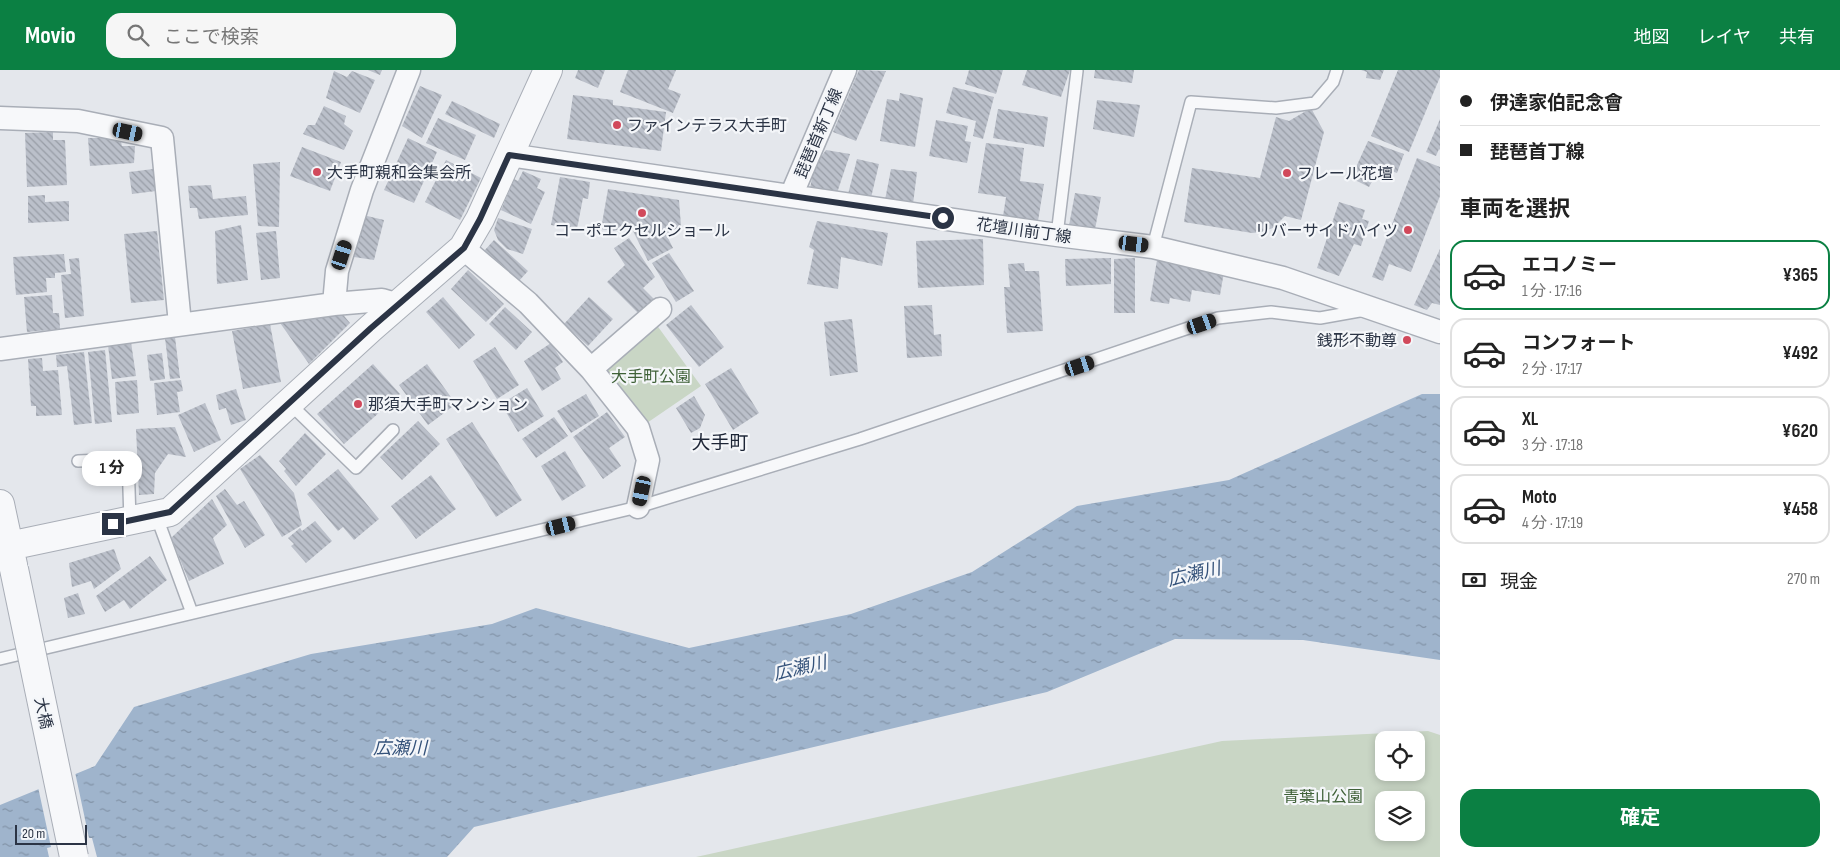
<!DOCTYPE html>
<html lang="ja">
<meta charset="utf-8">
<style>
:root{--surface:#fff;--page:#f6f6f6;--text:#222;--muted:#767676;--line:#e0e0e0;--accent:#0b8043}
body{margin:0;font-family:"Sofia Sans Condensed","Noto Sans JP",sans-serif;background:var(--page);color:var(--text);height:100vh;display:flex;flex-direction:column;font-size:19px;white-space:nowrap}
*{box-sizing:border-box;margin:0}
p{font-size:16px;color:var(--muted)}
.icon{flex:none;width:28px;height:28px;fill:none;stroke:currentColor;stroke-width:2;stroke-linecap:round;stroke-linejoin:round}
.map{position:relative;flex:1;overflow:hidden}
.side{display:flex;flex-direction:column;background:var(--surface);width:400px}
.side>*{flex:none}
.guide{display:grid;align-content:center;height:110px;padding:0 20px;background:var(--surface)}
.buttons{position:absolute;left:1375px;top:661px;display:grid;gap:10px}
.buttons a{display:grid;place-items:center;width:50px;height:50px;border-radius:10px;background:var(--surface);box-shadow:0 2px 8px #0003;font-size:25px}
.scale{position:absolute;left:15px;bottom:12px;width:72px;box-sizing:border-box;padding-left:5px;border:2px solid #2b3445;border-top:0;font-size:14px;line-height:18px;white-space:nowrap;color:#2b3445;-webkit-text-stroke:4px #f4f6f9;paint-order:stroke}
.end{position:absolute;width:22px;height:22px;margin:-11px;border:6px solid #2b3445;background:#fff;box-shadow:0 0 0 2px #fff}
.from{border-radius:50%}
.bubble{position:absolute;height:35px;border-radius:15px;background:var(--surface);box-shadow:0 2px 8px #0003;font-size:16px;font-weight:700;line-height:35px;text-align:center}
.car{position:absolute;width:15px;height:30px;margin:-15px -8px;border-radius:6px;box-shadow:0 0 4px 1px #0007;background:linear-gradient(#222 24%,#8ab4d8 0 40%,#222 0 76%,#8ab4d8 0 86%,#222 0)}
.guide b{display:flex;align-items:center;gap:18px;height:48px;font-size:19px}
.guide b+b{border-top:1px solid var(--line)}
.guide i{width:12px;height:12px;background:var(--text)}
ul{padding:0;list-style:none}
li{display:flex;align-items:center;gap:15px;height:70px;margin:0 10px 8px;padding:0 10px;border:2px solid var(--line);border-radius:15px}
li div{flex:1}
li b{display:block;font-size:19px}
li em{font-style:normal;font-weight:700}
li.active{border-color:var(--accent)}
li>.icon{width:45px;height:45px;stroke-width:1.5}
h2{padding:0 20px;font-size:22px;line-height:60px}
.pay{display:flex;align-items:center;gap:12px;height:55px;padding:0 20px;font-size:19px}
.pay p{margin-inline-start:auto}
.button{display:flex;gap:10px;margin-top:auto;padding:10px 20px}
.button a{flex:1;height:58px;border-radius:15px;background:var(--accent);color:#fff;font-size:20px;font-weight:700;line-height:58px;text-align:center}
header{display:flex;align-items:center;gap:30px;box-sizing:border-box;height:70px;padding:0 25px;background:var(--accent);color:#fff}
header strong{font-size:24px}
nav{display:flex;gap:28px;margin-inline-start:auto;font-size:18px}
.search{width:350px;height:45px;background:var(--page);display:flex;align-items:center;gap:12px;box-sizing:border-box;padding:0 18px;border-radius:15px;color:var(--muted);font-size:19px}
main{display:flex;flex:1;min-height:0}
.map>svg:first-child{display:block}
.green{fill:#c9d6c5;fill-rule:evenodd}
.water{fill:url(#water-ripples)}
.pier{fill:#e4e7ec}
.building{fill:url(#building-back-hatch)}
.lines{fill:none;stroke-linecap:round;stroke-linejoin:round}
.service-casing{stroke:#a9aeb7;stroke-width:14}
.minor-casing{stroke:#a9aeb7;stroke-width:25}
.tertiary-casing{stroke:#a9aeb7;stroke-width:30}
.service{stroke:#f7f8fa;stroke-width:11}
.minor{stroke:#f7f8fa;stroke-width:22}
.tertiary{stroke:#f7f8fa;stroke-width:28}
.tertiary-bridge-casing{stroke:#a9aeb7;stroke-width:30;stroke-linecap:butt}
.tertiary-bridge{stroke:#f7f8fa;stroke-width:28}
.route{stroke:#2b3445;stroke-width:6}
.poi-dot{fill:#d1495b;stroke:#f4f6f9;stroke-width:2}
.labels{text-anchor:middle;stroke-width:4.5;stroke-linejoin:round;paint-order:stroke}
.poi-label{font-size:16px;fill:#2b3445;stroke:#f4f6f9;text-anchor:start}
.street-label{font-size:16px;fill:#2b3445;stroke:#f4f6f9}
.park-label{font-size:16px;fill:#3f6138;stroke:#f4f6f9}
.water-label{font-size:18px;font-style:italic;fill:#34527a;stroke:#f4f6f9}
.quarter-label{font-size:19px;fill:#1d2536;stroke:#f4f6f9}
</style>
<header>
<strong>Movio</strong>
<div class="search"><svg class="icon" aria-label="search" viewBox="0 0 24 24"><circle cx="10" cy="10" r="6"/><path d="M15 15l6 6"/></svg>ここで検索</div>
<nav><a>地図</a><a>レイヤ</a><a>共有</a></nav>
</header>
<main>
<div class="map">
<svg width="1440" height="787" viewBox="0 0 1440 787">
<defs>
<pattern id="water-ripples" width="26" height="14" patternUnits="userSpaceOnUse" patternTransform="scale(1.25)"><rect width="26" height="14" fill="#9fb4cc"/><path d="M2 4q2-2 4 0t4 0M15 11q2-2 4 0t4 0" fill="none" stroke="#8293a7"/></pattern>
<pattern id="building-back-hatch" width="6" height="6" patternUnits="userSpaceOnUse" patternTransform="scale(1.25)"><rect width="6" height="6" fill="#bbc0ca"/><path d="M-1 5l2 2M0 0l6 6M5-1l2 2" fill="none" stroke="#989da6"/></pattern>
</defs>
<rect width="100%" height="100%" fill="#e4e7ec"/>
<path class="green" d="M656,254L701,316L644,355L604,300Z
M1428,661L1440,665V787H696L1222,671ZM1384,670H1416V702H1384ZM1384,730H1416V762H1384Z"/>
<path class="water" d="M1422,324H1440V590L1303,570L1175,569L1047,622L474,757L447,787H0V735L95,696L134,637L311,584L492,554L536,538L689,578L851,544L972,502L1077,436L1229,410Z"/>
<path class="pier" d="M75,702L89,768H92L97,787H49L47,778L51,777L38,717Z"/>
<path class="building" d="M368,0H382L380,5Z
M578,0H605L598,18L575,8Z
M628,0H676L668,19L681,24L673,43L620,22Z
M859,0L886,1L856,71L833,62Z
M969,0H1003L996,24L965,14Z
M1027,0H1070L1061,27L1022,15Z
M1095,0H1134L1132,13L1094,8Z
M1361,0H1384L1380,10L1366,8L1367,2Z
M1398,0H1440V7L1409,82L1371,66Z
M334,1L347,7L352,1L375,10L360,43L326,28Z
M420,16L442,25L422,68L402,56Z
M953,17L994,27L983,69L973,66L976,51L946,43Z
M900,23L923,28L915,77L880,71L887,29L899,31Z
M573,25L613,30V35L666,42L661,81L567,69Z
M1097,30L1140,35L1134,67L1093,59Z
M452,31L500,54L494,68L445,44Z
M324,36L346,46L344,54L353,61L344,80L303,64L308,55H315Z
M1311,38L1324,62L1301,150L1285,146L1273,158L1262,162L1252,163L1184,152L1192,98L1260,108L1276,47L1289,51Z
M998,39L1048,47L1044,77L993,68Z
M438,48L476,65L465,90L426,73Z
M1440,49V80L1439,79L1436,86L1426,82Z
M936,50L968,56L965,71L971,72L967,93L929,86Z
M53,62V70H65L67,115L27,117L25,63Z
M88,68H120L122,76H135L134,93L90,96Z
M408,68L437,82L414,133L384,120Z
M1368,71L1404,84L1397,103L1380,97L1369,117L1351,108Z
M986,73L1024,78L1020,111L1044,114L1038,151L1003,146L1006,127L978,123Z
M302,77L341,92L330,121L290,106Z
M826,80L850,84L836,126L810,119L814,96Z
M1417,88L1440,97V126L1411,202L1389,194L1383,211L1372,207Z
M857,89L879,94L870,132L847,128Z
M446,90L481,108L460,150L425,132Z
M280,92L279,157L258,156L253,94Z
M153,99L156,121L132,124L129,102Z
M891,99L917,102L913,134L885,130Z
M523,101L541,109L537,118L545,122L531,154L501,140L514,109L518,111Z
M560,107L590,112L588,129L583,128L577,159L551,155Z
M211,115L213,129L246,126L248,145L199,149L197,138H190L188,116Z
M608,119L679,130L681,156L666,164L673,178L648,191L630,155L614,161L601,159Z
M1075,123L1101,127L1094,165L1068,161Z
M45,125V132L69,131V151L28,153V126Z
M1339,132L1365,140L1362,149L1369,151L1361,176L1354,174L1339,206L1317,198Z
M363,145L384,150L374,190L354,187Z
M498,148L532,159L523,184L507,179L498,170L494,160Z
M817,151L888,163L882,196L841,187L838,219L807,214L814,180L809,177Z
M241,155L248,210L217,214L215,161Z
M157,161L164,230L131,233L124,164Z
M276,161L280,208L261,210L256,163Z
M629,168L655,207L643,218L655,230L640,245L607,212L625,195L614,178Z
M983,169L984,215L918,218L916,171Z
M494,170L528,201L518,212L484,181Z
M1440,179V235L1432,233L1427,240L1414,235Z
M669,183L694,221L676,232L652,193Z
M64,184L66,202L55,203V208H46L47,222L16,225L13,187Z
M79,188L84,246L65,248L61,205L71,204L69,189Z
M1111,188V214L1066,216L1065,189Z
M1135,188V243H1114V189Z
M1157,190L1224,202L1220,225L1192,220L1190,232L1170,228L1169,234L1150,231Z
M1024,193L1025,201H1039L1043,261L1007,263L1004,217H1010L1008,194Z
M468,200L504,234L486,252L451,219Z
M52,225L53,243H59L60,259L27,262L24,227Z
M443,227L475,265L459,279L426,242Z
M589,227L613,249L588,276L564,254Z
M691,235L724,277L699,297L666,255Z
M932,235L934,265L941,264L942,286L907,288L904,236Z
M505,237L532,262L516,280L489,254Z
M340,241L350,253L309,294L278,250Z
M852,249L858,302L830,306L824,252Z
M270,254L281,312L243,319L232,261Z
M175,267L180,308L170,309L165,268Z
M131,272L136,306L112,309L108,275Z
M551,273L563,292L555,298L561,309L542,321L524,291Z
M495,277L519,315L497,329L473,291Z
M105,280L112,352L95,354L88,282Z
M84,282L92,353L74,355L67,296L57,297L56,285Z
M162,283L165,309L150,311L147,285Z
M42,288L43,301L58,300L62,345L36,346V336H31L28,289Z
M373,294L400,324L344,374L317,344Z
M427,294L456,334L428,355L399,315Z
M731,298L759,343L733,360L705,314Z
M137,310L139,343L117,345L115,312Z
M181,310L183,321L177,322L180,342L157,345L154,313Z
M527,318L544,346L518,362L501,334Z
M236,319L246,350L231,355L226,338L219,340L216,325Z
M586,324L599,346L571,363L557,341Z
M694,326L705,345L700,358L691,363L676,338Z
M205,333L221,370L194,382L178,345Z
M607,342L625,367L609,378L621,396L603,409L573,367Z
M554,347L568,366L536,388L522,369Z
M418,351L440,374L402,410L380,387Z
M472,352L522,430L496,447L446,369Z
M175,357L186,387L168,384L155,403L154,424L139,425L136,359Z
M305,363L326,384L296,416L284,401L286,399L279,391Z
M565,381L586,416L562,431L541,396Z
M260,385L294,423L302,455L282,467L240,399Z
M338,399L379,449L354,470L343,457L338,461L307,424Z
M431,405L456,439L416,469L391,436Z
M225,419L237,435L244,431L265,465L245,478L216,426Z
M212,429L227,455L213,468L224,494L189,511L171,468Z
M315,451L332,471L306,493L291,476L294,474L288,468L300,458L302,461Z
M114,479L121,499L94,519L91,511L72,517L69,493Z
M150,486L167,510L130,539L124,530L105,542L96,526Z
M78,523L85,544L68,548L64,528Z"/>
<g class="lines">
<defs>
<path id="service" d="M1057,165L1077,1
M1153,177L1191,32L1276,38L1315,33L1333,12L1337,0
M289,333L356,398L393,360
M78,391L128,389L130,450
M156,445L192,543
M0,589L638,437L860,369L1218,248L1271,242L1320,248L1365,240"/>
<path id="minor" d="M0,48L78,51L162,68L180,254
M509,85L1057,165L1153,177L1283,208L1440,262
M791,126L845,0
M463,178L528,233L591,299L638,358L648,390L638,437
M334,234L337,201L362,120L409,0
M0,279L334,234L382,230L399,235
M591,299L660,239"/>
<path id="tertiary" d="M0,434L13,495
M9,476L170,442L371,258L463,178L480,149L548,0"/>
</defs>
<use href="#service" class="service-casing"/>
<use href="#minor" class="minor-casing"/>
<use href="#tertiary" class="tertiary-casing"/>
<use href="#service" class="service"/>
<use href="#minor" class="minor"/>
<use href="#tertiary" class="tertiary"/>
<defs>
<path id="tertiary-bridge" d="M14,499L74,787"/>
</defs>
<use href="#tertiary-bridge" class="tertiary-bridge-casing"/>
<use href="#tertiary-bridge" class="tertiary-bridge"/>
</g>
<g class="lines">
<path class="route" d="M113,454L170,442L371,258L464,178L480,149L509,85L943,148"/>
</g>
<g class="poi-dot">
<circle cx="617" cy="55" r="5"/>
<circle cx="317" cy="102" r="5"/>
<circle cx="1287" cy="103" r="5"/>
<circle cx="642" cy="143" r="5"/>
<circle cx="1408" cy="160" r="5"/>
<circle cx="1407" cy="270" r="5"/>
<circle cx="358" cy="334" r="5"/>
</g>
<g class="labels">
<g class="poi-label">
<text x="627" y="61">ファインテラス大手町</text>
<text x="327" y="108">大手町親和会集会所</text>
<text x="1297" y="109">フレール花壇</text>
<text x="642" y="166" text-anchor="middle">コーポエクセルショール</text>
<text x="1398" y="166" text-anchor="end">リバーサイドハイツ</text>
<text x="1397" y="276" text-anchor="end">銭形不動尊</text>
<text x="368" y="340">那須大手町マンション</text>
</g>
<g class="street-label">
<text transform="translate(818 63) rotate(-67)" y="6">琵琶首新丁線</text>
<text transform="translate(1024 160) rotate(8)" y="6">花壇川前丁線</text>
<text transform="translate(44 643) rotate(78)" y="6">大橋</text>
</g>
<g class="park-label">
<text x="651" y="312">大手町公園</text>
<text x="1323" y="732">青葉山公園</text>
</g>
<g class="water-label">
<text transform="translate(1194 504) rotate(-13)" y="6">広瀬川</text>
<text transform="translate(800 598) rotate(-13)" y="6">広瀬川</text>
<text x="400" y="684">広瀬川</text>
</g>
<g class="quarter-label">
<text x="720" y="379">大手町</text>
</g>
</g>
</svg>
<div class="buttons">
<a><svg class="icon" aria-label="locate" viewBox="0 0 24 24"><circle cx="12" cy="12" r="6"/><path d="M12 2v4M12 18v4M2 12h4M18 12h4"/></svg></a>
<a><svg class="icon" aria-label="layers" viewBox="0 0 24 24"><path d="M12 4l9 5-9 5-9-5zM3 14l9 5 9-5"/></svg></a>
</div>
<div class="scale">20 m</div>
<i class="end from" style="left:943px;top:148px"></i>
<i class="end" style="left:113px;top:454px"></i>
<div class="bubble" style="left:82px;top:381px;width:60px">1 分</div>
<i class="car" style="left:128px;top:62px;rotate:102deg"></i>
<i class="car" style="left:1134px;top:174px;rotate:97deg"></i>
<i class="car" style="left:342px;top:185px;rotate:18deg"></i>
<i class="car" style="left:1202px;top:254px;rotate:71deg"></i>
<i class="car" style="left:1080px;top:296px;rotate:72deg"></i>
<i class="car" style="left:642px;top:421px;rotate:192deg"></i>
<i class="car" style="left:561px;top:456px;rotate:76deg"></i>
</div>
<section class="side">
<div class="guide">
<b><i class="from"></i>伊達家伯記念會</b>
<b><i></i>琵琶首丁線</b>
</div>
<h2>車両を選択</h2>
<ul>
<li class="active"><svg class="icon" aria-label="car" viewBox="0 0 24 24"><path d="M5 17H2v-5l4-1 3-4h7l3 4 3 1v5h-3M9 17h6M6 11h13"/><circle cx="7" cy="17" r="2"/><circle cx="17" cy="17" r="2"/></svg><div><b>エコノミー</b><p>1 分 · 17:16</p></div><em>¥365</em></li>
<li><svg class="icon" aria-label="car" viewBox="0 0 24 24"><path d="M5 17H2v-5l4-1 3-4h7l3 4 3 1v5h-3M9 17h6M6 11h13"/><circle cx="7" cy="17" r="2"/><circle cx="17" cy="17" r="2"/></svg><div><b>コンフォート</b><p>2 分 · 17:17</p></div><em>¥492</em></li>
<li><svg class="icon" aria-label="car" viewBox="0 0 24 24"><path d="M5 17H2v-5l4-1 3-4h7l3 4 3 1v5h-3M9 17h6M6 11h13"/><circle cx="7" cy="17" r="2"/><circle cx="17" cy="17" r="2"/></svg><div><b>XL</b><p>3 分 · 17:18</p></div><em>¥620</em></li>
<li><svg class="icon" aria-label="car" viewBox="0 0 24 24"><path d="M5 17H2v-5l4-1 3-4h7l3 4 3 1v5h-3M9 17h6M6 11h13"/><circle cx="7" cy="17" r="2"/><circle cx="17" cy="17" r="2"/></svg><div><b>Moto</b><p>4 分 · 17:19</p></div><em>¥458</em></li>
</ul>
<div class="pay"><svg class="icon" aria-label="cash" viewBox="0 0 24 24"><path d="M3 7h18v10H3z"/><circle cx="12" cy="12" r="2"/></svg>現金<p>270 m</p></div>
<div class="button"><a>確定</a></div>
</section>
</main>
